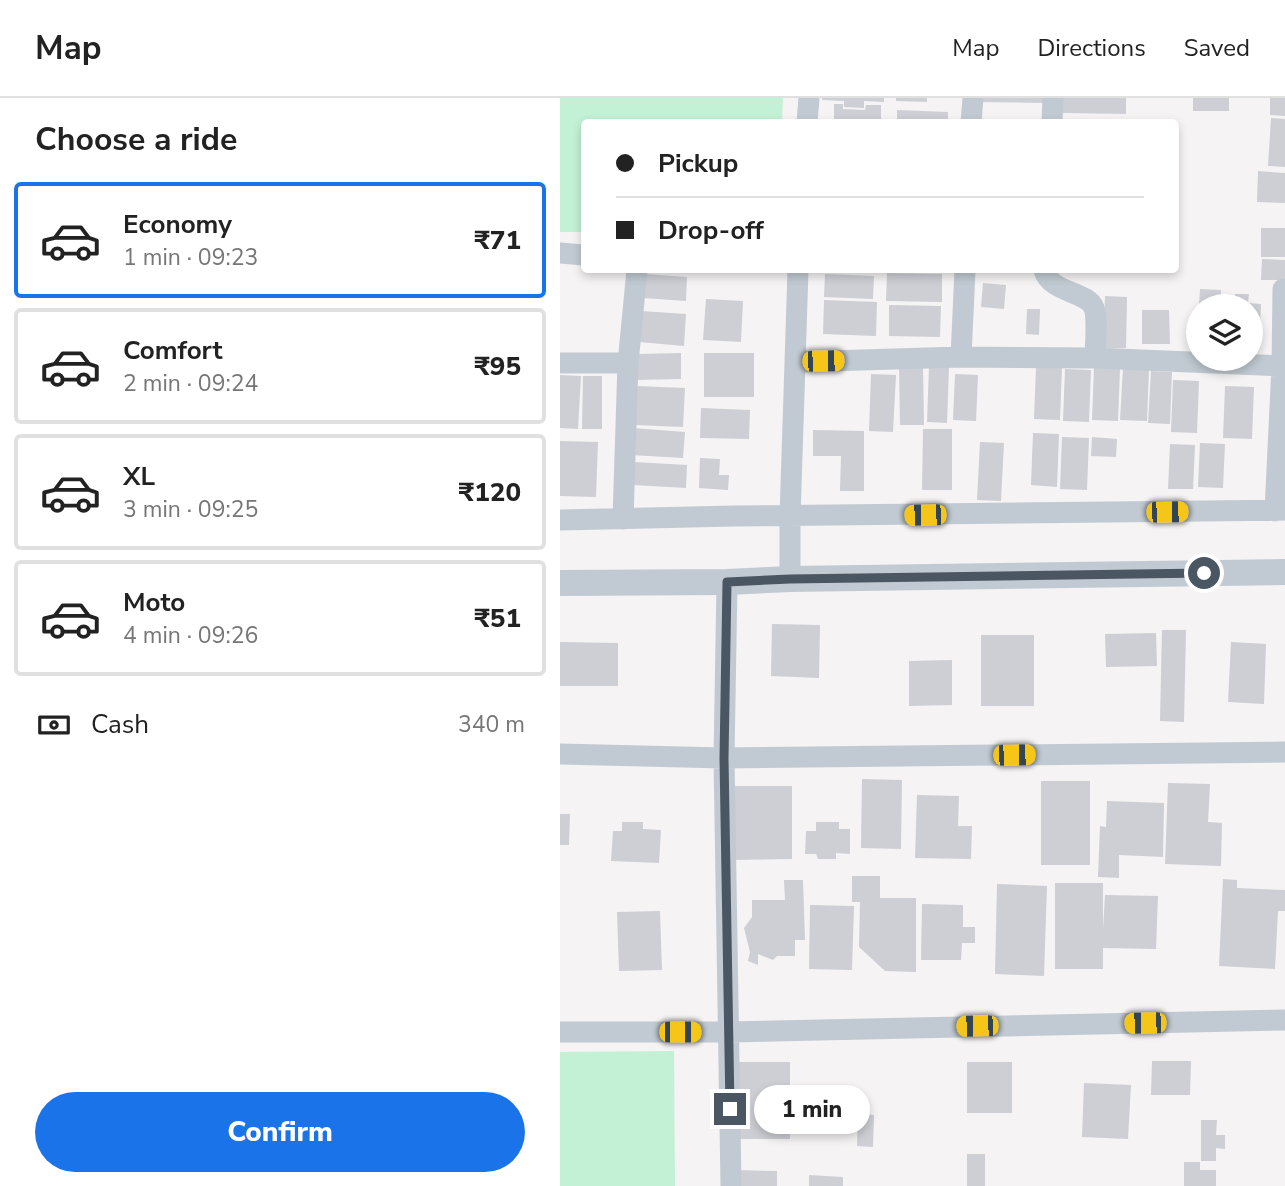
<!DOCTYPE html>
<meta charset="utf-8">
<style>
:root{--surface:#fff;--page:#f6f6f6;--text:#222;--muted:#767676;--line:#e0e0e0;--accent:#1a73e8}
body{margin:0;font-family:"Nunito Sans",sans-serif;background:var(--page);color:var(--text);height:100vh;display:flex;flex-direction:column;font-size:26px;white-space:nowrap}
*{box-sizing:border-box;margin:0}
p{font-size:23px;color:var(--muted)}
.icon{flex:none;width:38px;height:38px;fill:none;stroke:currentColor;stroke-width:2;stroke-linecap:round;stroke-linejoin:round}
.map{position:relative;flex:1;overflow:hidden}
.details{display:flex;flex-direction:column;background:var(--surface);width:560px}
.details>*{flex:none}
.banner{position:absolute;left:21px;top:21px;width:598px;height:154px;border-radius:7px;box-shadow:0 4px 10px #0003;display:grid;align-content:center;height:154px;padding:0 35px;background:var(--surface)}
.buttons{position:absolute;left:626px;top:196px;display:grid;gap:14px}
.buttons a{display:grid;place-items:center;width:77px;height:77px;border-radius:50%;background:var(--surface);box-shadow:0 4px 10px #0003;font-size:35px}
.end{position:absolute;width:32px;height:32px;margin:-16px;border:9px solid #4a5661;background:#fff;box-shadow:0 0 0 4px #fff}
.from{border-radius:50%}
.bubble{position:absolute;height:49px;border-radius:24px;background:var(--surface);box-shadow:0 4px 10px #0003;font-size:23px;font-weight:800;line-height:49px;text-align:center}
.car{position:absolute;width:21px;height:42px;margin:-21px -10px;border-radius:9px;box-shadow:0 0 5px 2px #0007;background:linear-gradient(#f5c518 24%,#345 0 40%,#f5c518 0 76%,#345 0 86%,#f5c518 0)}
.banner b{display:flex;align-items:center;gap:24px;height:66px;font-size:26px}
.banner b+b{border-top:2px solid var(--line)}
.banner i{width:18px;height:18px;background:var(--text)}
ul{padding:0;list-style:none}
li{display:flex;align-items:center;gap:21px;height:116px;margin:0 14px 10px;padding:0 21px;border:4px solid var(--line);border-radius:7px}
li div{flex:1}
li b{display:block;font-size:26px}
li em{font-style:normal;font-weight:800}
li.active{border-color:var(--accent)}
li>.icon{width:63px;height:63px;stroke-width:1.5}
h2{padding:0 35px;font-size:32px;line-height:84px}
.pay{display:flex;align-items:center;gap:18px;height:77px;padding:0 35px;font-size:26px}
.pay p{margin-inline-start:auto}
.action{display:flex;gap:14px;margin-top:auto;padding:14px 35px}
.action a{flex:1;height:80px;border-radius:42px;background:var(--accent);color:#fff;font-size:28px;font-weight:800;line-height:80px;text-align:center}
header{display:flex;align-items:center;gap:42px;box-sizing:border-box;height:98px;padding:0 35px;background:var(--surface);border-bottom:2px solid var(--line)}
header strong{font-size:33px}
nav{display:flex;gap:38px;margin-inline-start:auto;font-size:24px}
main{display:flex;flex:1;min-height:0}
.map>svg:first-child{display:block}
.green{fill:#c3f1d5}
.building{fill:#cdcfd5}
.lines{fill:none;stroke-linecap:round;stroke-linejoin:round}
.minor{stroke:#c1cad2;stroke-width:21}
.tertiary{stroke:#c1cad2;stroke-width:26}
.route{stroke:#4a5661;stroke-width:9}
</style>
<header>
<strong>Map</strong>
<nav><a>Map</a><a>Directions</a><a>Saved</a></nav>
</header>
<main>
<section class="details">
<h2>Choose a ride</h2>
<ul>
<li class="active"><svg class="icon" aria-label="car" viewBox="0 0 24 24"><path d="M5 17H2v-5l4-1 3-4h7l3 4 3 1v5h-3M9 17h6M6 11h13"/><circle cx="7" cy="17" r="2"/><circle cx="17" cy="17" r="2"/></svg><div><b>Economy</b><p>1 min · 09:23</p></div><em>₹71</em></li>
<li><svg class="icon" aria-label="car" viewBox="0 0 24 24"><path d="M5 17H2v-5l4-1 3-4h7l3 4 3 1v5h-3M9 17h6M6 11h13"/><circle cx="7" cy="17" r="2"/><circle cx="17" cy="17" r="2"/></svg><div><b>Comfort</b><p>2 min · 09:24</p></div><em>₹95</em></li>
<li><svg class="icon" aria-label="car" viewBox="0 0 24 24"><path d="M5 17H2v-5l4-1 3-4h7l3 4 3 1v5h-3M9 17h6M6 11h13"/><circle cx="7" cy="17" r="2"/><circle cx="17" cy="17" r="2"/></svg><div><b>XL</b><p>3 min · 09:25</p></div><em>₹120</em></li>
<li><svg class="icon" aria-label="car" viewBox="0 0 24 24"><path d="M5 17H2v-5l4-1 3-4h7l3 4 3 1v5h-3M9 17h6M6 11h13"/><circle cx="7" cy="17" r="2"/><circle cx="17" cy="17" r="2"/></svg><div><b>Moto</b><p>4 min · 09:26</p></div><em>₹51</em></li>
</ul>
<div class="pay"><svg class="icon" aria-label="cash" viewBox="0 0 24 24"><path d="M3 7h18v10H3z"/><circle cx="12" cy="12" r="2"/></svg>Cash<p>340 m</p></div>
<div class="action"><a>Confirm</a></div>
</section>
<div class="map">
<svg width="725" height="1088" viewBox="0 0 725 1088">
<rect width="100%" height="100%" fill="#f5f3f3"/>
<path class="green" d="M0,0H223L222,24H24V134H0Z
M114,953L115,1088H0V954Z"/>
<path class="building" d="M262,0H324V4L304,3V10L284,9V3L262,2Z
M336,0H367V4L336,3Z
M420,0H485V5L419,4Z
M503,0H566V16L503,15Z
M633,0H669V13H633Z
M710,0H725V18L710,17Z
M274,6H283V11L305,12L306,7H321V24H274Z
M337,12L388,14V24H337Z
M711,20L725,21V69L708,68Z
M698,73L725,75V105L697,104Z
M701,130H725V159H701Z
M702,161L725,162V182H701Z
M492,172H549V175L492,174Z
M327,175L382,176V204L326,203Z
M85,176L127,179L126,203L83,200Z
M265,176L314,178L313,201L264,199Z
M423,185L446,187L444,211L421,209Z
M640,191L661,192L660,208H639Z
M675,196H689L688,205L701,206L699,251H691V208H675Z
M545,198L567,199L566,250H543Z
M146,201L183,203L181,244L143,242Z
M264,202L317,204L316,238L263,236Z
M329,207L381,208L380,239L329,238Z
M467,211H480L479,237L466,236Z
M582,212H609L610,246H582Z
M81,213L126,216L124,248L79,244Z
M121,255V281L76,282V256Z
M144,255H194V299H144Z
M339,267H363L364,327H340Z
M369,268L389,269L387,325L367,324Z
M476,269L502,270L500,322L474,321Z
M534,270L560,271L558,323L532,322Z
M563,270L589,271L587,323L560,322Z
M505,271L531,272L529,324L503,323Z
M591,273L612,274L610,326L588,325Z
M311,276L336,277L333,334L309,333Z
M395,276L418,277L416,323L393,322Z
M0,277L21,278L18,331L0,330Z
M23,278H42V331H22Z
M613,282L639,283L637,335L611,334Z
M77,288L125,290L123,329L75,327Z
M665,288L694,289L692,341L663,340Z
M141,310L190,312L189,341L140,340Z
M73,330L125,334L123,360L71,357Z
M363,331H392V392H362Z
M253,332L304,333V393H280L281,358H253Z
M473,335L499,336L497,389L471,387Z
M502,339L529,340L527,392L500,391Z
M532,339L557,341L556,359L531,358Z
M0,343L38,344L36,399L0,398Z
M420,344L444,345L441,403L417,402Z
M640,345L665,346L663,390L638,389Z
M610,346L635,347L633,391H608Z
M140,360L160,361L159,377H169L168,392L139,390Z
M74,364L127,367L126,390L73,387Z
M212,526L260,527L259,580L211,578Z
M602,532H626L624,624L600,623Z
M596,535L597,568L546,569L545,536Z
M421,537H474V608H421Z
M0,544L58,545V588H0Z
M671,544L706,546L704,606L668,604Z
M392,562V607L349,608V563Z
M302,681L342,682L341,751L301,750Z
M481,683H530V767H481Z
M608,685L650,686L648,724L662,725L661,768L605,766Z
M175,688H232V761L175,762Z
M357,697L399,698L398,728H412L411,761L355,760Z
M547,703L604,705L603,759L559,757V780L538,779L540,728L546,729Z
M0,716H10L9,747H0Z
M62,724H83V731L101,732L99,765L51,763L53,733H62Z
M256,724H279V731H290V756L276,755V761H258L256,756H245L246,733H256Z
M292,778H320V800H356V874L325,873L299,849L300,804H292Z
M663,781L677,782V790L725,792V813H718L715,871L659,868Z
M224,782H243L245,842H235V858H217L213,862L198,856V867L188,863L190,854L184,830L192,819V802H225Z
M495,785H543V831L545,797L598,798L596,851L543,850V871H495Z
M437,786L487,788L484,878L435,876Z
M362,806L403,807V829H415V845H402L401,862H361Z
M250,807L294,808L292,872L249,871Z
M100,813L102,872L59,873L57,814Z
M592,963H631L630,997H591Z
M179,964H230V1041H179Z
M407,964H452V1015H407Z
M524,985L571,987L568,1041L522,1039Z
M298,1016L314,1017L313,1049L297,1048Z
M641,1022H657L656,1037H665V1051L656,1050V1063H641Z
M407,1056H425V1088H407Z
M624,1064H640V1072H656V1088H624Z
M175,1072L217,1073V1088H175Z
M249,1077L283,1079V1088H249Z"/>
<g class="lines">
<path class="minor" d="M247,24L249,0
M411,24L413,0
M492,24L493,0
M0,155L24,157
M484,172C490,195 528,193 534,210C538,220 535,248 535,260
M401,259L405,172
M235,264L401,259L535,260L722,268
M0,265H68
M715,413L722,268L723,191
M63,421L68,265L77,172
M0,422L174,418L725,412
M230,481V419L238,172
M167,484L164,660L171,1088
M0,656L164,660L725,654
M0,934H168L725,922"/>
<path class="tertiary" d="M0,485L167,484L230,481L725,474"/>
</g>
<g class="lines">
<path class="route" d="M170,1011L164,660L167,484L230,481L644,475"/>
</g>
</svg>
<div class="buttons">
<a><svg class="icon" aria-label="layers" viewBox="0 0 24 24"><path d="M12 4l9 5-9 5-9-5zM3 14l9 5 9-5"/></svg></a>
</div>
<i class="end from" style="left:644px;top:475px"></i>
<i class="end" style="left:170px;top:1011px"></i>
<div class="bubble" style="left:194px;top:987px;width:116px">1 min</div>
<i class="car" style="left:263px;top:263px;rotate:89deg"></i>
<i class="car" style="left:607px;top:414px;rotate:89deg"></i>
<i class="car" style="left:365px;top:417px;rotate:269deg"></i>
<i class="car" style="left:454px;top:657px;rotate:89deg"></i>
<i class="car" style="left:585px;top:925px;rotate:269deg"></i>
<i class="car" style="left:417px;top:928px;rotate:269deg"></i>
<i class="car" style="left:120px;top:934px;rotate:90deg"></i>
<div class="banner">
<b><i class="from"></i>Pickup</b>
<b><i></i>Drop-off</b>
</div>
</div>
</main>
